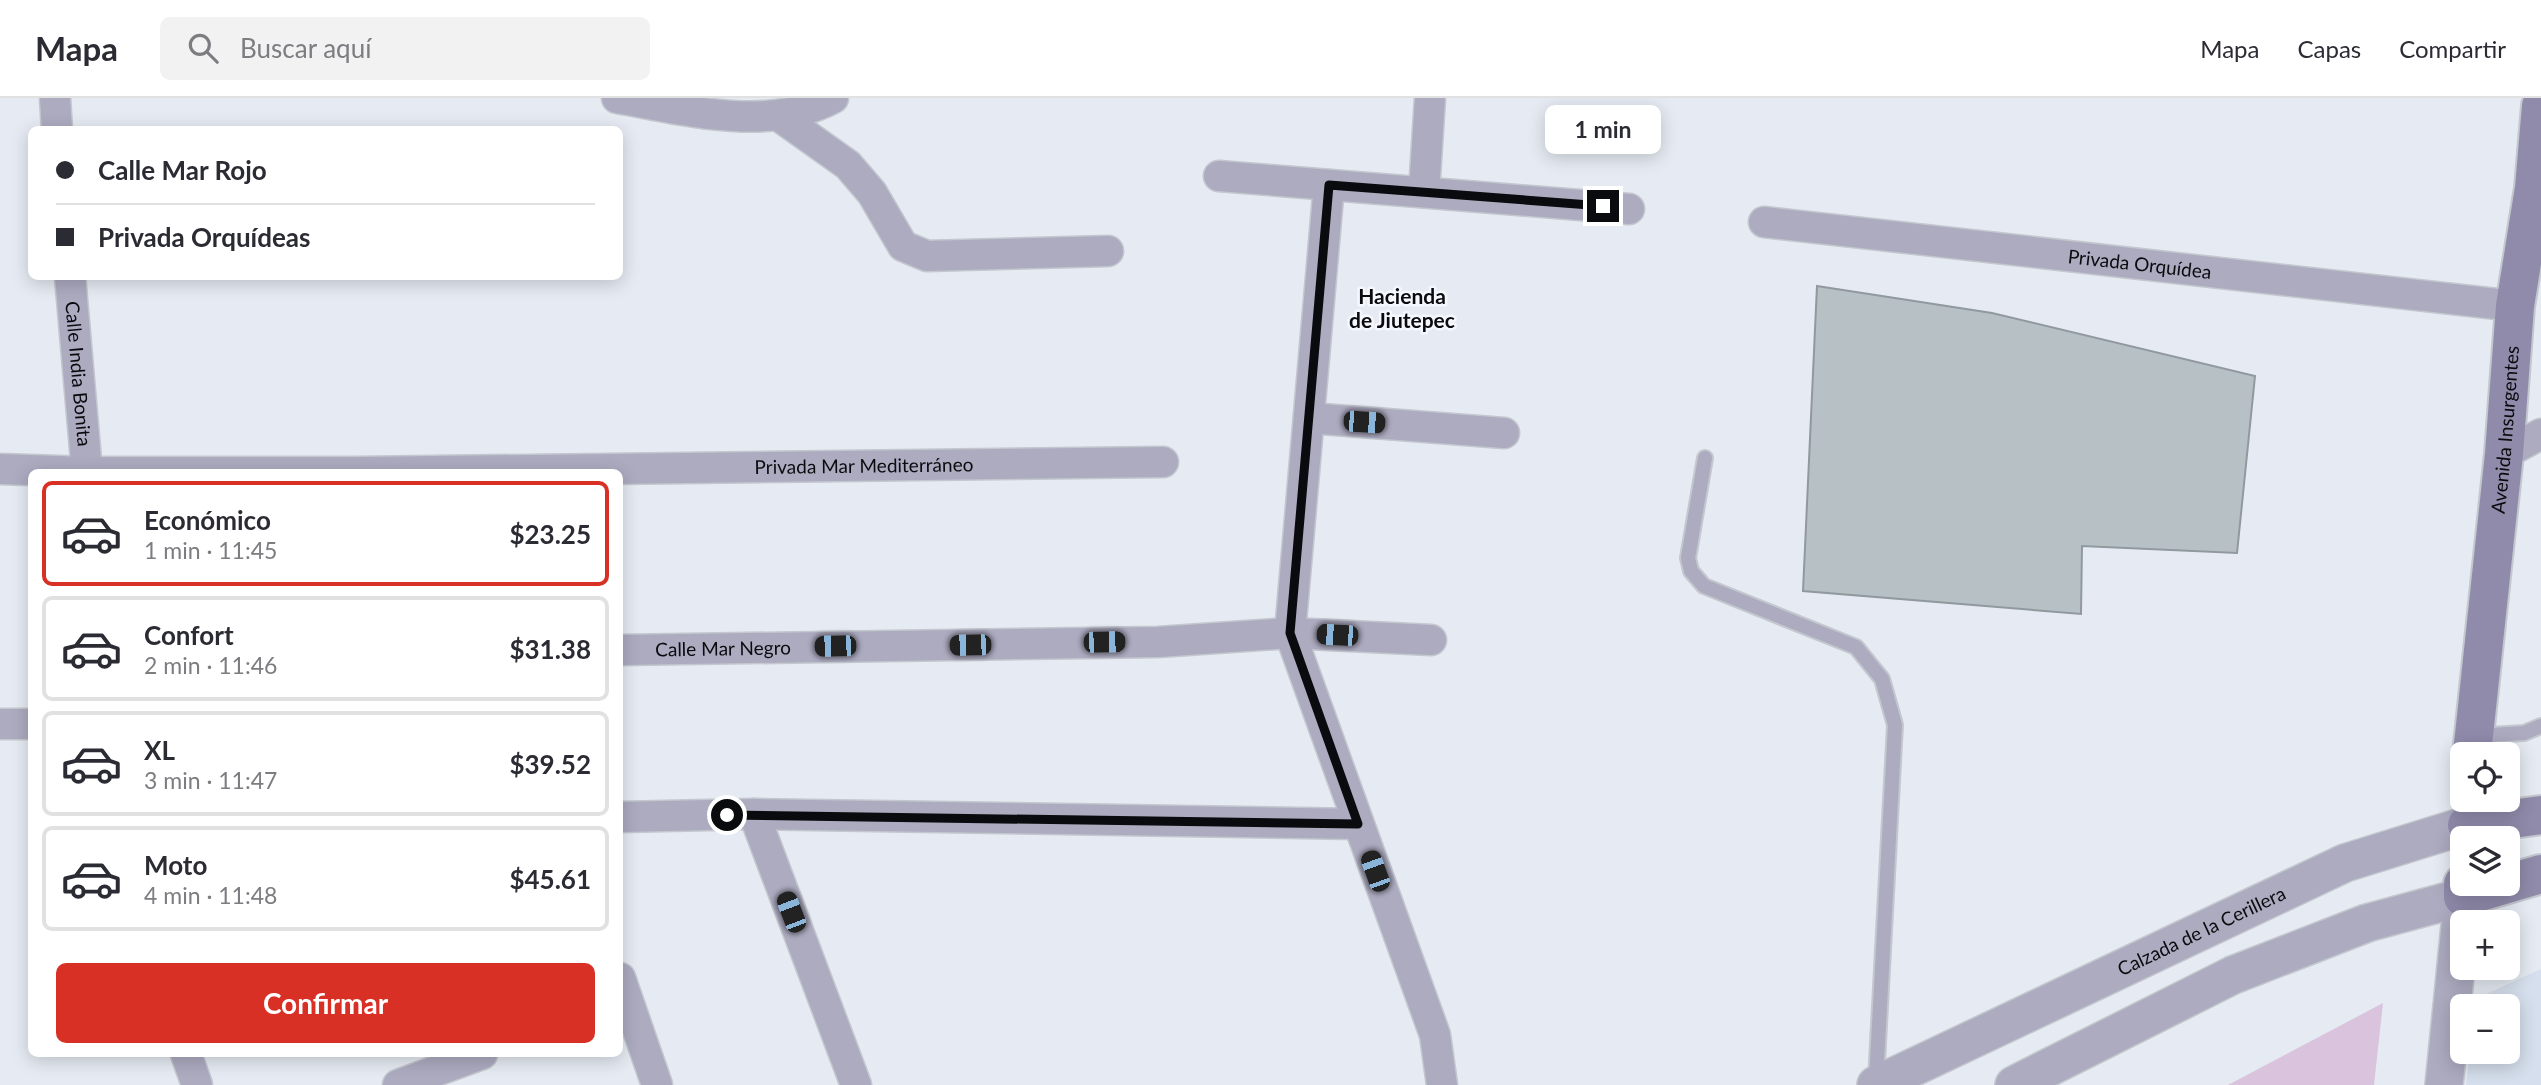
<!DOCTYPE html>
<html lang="es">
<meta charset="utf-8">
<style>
:root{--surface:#fff;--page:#f2f2f3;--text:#2b2b33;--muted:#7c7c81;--line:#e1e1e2;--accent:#d93025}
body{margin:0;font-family:Lato,sans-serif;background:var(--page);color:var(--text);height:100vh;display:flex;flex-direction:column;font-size:26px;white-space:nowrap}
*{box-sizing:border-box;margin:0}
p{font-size:23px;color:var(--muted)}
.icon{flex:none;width:38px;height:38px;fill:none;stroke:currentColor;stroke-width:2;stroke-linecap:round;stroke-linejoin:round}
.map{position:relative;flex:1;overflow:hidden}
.sheet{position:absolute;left:28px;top:371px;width:595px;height:588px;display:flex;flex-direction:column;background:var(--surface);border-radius:10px;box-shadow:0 4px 18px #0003}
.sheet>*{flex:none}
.hud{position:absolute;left:28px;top:28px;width:595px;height:154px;border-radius:10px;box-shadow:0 4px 18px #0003;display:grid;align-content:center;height:154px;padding:0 28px;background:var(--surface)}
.tools{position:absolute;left:2450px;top:644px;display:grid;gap:14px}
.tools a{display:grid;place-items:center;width:70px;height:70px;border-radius:10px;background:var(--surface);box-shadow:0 4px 18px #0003;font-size:35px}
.end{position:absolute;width:32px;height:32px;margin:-16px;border:9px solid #0a0b0e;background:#fff;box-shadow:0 0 0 4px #fff}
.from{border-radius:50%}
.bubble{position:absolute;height:49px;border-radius:10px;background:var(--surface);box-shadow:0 4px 18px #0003;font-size:23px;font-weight:700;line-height:49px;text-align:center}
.car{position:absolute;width:21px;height:42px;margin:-21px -10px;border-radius:9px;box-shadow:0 0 5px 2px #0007;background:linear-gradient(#222 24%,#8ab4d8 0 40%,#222 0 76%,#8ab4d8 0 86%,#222 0)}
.hud b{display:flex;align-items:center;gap:24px;height:66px;font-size:26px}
.hud b+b{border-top:2px solid var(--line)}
.hud i{width:18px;height:18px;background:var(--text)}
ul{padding:12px 0 0;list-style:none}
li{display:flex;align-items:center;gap:21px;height:105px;margin:0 14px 10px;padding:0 14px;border:4px solid var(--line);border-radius:10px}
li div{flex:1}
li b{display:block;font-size:26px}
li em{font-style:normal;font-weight:700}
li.current{border-color:var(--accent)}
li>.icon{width:63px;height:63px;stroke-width:1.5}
.button{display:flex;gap:14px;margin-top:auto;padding:14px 28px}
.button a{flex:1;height:80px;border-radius:10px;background:var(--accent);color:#fff;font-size:28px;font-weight:700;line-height:80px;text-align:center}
header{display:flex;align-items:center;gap:42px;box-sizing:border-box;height:98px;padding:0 35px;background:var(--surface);border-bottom:2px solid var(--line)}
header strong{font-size:33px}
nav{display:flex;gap:38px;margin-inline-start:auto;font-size:24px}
.search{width:490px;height:63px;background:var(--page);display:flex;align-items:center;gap:18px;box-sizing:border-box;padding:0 24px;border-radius:10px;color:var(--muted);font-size:26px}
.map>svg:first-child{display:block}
.built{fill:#d6dfed}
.green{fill:#d9c3dd}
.building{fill:#b7c0c5;stroke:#90999e;stroke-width:2}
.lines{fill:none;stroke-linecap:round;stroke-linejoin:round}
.service-casing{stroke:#c3c7ce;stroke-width:18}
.minor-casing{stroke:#c3c7ce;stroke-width:33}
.tertiary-casing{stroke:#c3c7ce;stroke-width:40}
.secondary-casing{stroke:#c3c7ce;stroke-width:42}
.service{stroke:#adabc0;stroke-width:14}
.minor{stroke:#adabc0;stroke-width:30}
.tertiary{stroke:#adabc0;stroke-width:37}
.secondary{stroke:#908bab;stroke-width:38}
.route{stroke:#0a0b0e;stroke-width:9}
.labels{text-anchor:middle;stroke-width:5;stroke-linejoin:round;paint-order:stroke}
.street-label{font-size:19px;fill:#0a0b0e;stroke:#f4f8fe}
.neighbourhood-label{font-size:21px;font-weight:bold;fill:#0a0b0e;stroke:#f4f8fe}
</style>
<header>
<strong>Mapa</strong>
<div class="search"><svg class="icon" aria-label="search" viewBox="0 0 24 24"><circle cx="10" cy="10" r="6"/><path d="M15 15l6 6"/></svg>Buscar aquí</div>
<nav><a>Mapa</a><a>Capas</a><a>Compartir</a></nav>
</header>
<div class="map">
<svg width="2541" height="987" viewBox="0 0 2541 987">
<rect width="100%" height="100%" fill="#e6ebf3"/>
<path class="built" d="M2541,871V987H2466L2470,954H2508V908H2474L2475,901Z"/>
<path class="green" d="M2383,905L2374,987H2228Z"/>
<path class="building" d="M1817,188L1992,215L2255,278L2237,455L2082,448L2081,516L1803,493Z"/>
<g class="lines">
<defs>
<path id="service" d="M1705,360L1688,460L1691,473L1704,488L1856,549L1882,581L1895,627L1876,983
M2474,638L2524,635L2541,628"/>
<g id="minor">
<path d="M55,0L57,32"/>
<path d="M617,0C686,12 768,35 833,0"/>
<path d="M779,18L848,67L872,95L903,148L927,158L1108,153"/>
<path d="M1219,78L1629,111"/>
<path d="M1329,87L1290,535L1435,937L1442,987"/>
<path d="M1424,94L1430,0"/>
<path id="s1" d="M1764,124L2515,208"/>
<path id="s2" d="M70,178L87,374"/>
<path d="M1309,320L1504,335"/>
<path d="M2504,356L2541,336"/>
<path id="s3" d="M0,371L87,374H358L1163,364"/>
<path id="s4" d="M620,552L1158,544L1290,535L1431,542"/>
<path d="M0,626H32"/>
<path d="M754,716L856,987"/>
<path d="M620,719L754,716L1358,726"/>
<path d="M620,880L657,987"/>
<path d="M186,956L197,987"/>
<path d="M398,987L482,956"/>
</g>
<g id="tertiary">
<path id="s5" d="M1876,987L2345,765L2467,727"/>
<path d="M2014,987L2233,877L2367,825L2463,799L2444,987"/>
</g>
<g id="secondary">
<path id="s6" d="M2472,656L2504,356L2515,208L2534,90L2541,8"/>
<path d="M2467,727L2541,717"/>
<path d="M2463,786V799L2541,776"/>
</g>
</defs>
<use href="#service" class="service-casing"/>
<use href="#minor" class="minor-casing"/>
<use href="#tertiary" class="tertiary-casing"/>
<use href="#secondary" class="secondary-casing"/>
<use href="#service" class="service"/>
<use href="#minor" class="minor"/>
<use href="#tertiary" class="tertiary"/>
<use href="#secondary" class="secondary"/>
</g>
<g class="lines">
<path class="route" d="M727,717L1358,726L1290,535L1329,87L1603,108"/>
</g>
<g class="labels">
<g class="street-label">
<text dy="7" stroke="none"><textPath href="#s1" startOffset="378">Privada Orquídea</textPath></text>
<text dy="7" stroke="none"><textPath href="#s2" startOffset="98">Calle India Bonita</textPath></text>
<text dy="7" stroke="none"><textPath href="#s6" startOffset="326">Avenida Insurgentes</textPath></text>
<text dy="7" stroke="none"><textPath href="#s3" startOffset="864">Privada Mar Mediterráneo</textPath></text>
<text dy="7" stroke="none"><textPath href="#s4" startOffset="103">Calle Mar Negro</textPath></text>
<text dy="7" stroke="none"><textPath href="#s5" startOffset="360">Calzada de la Cerillera</textPath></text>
</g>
<g class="neighbourhood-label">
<text x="1402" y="206">Hacienda<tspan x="1402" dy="24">de Jiutepec</tspan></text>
</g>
</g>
</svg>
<div class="tools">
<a><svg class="icon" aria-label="locate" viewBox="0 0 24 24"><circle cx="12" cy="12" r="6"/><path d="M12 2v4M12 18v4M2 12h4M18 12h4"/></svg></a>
<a><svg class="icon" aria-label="layers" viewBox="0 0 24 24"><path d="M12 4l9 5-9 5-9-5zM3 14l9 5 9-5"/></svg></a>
<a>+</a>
<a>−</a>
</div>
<i class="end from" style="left:727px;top:717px"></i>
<i class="end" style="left:1603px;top:108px"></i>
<div class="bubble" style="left:1545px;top:7px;width:116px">1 min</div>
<i class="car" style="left:1364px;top:324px;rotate:94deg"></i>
<i class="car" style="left:1337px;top:537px;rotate:273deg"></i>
<i class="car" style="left:1104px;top:544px;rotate:89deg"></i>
<i class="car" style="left:970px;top:547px;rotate:269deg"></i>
<i class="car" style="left:835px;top:548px;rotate:269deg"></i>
<i class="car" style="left:1375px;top:773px;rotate:340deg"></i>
<i class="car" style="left:791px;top:814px;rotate:339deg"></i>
<div class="hud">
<b><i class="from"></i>Calle Mar Rojo</b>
<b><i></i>Privada Orquídeas</b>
</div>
<section class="sheet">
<ul>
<li class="current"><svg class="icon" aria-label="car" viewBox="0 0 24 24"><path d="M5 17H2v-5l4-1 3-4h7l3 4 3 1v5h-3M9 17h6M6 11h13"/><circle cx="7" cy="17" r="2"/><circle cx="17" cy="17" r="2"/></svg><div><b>Económico</b><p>1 min · 11:45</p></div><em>$23.25</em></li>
<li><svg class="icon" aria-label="car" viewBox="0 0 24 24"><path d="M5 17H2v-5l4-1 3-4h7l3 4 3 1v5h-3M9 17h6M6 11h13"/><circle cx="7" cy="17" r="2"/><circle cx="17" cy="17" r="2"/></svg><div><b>Confort</b><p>2 min · 11:46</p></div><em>$31.38</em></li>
<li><svg class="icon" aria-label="car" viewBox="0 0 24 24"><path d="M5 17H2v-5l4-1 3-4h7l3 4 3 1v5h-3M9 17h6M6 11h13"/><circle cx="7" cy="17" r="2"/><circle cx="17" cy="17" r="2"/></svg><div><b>XL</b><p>3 min · 11:47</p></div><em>$39.52</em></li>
<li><svg class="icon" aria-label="car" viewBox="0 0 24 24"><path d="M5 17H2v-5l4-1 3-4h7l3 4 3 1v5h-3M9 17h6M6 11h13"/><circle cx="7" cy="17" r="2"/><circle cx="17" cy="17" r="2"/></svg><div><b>Moto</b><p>4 min · 11:48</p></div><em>$45.61</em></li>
</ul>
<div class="button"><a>Confirmar</a></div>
</section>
</div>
